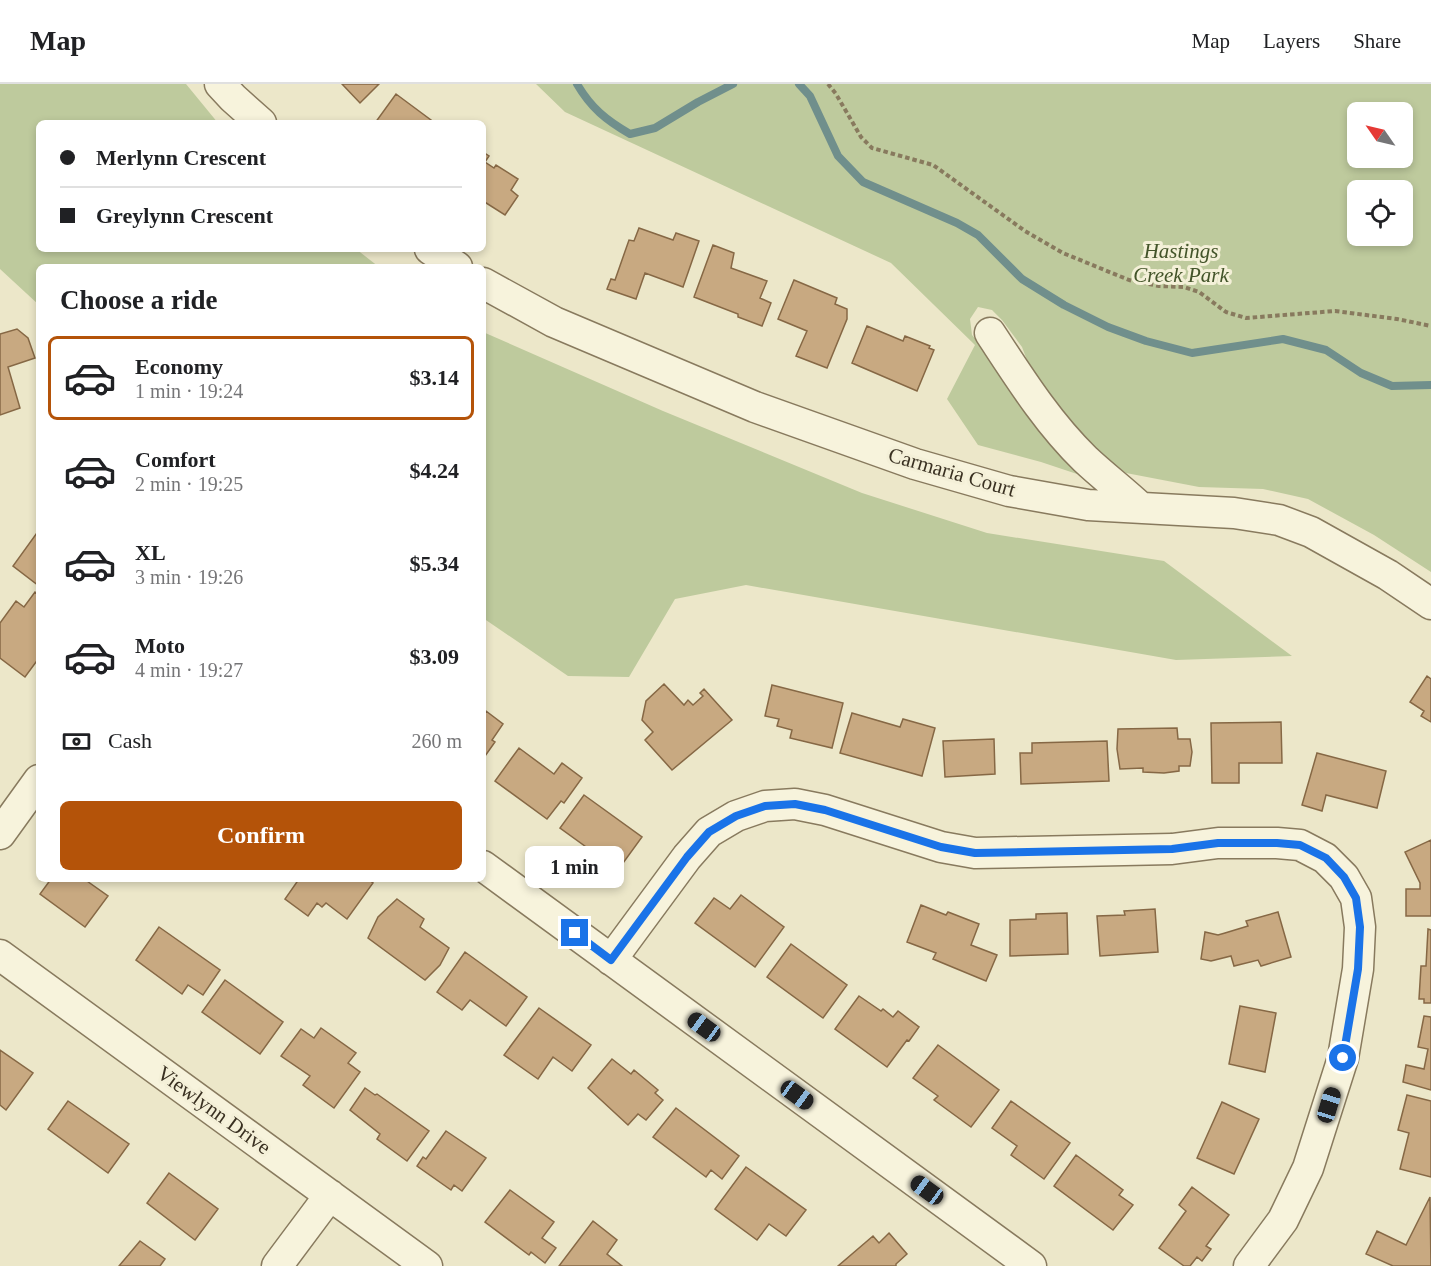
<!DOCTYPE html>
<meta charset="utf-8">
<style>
:root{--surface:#fff;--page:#f6f6f6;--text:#202124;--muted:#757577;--line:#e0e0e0;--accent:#b45309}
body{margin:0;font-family:"Times New Roman",serif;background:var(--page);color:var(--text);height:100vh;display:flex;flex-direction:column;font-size:22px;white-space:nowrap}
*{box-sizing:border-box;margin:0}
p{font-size:20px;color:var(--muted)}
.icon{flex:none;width:33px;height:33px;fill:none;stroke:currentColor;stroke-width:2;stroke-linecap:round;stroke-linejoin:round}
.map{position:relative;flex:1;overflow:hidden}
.details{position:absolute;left:36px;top:180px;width:450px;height:618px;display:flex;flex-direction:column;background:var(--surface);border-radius:9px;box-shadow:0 3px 9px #0003}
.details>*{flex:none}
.banner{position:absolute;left:36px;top:36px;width:450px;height:132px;border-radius:9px;box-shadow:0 3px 9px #0003;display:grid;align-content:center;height:132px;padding:0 24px;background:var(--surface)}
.needle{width:39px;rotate:304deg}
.buttons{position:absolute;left:1347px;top:18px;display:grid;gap:12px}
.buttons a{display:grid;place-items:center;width:66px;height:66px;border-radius:9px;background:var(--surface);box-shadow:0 3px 9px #0003;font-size:30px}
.end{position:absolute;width:27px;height:27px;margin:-14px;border:8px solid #1a73e8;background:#fff;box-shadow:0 0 0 3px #fff}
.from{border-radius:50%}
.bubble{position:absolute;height:42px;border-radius:9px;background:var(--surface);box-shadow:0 3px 9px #0003;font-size:20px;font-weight:800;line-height:42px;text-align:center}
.car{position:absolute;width:18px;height:36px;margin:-18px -9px;border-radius:8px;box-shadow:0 0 4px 2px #0007;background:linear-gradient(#222 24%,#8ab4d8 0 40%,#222 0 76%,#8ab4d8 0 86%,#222 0)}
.banner b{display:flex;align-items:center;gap:21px;height:57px;font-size:22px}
.banner b+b{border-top:2px solid var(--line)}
.banner i{width:15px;height:15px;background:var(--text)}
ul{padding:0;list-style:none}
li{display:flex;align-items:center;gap:18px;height:84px;margin:0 12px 9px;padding:0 12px;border:3px solid transparent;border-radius:9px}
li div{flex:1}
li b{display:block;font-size:22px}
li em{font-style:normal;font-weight:800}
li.selected{border-color:var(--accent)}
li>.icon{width:54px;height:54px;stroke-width:1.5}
h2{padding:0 24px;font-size:27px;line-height:72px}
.pay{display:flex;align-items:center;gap:15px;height:66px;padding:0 24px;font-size:22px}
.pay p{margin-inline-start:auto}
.action{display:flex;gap:12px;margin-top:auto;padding:12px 24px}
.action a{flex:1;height:69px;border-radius:9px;background:var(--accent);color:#fff;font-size:24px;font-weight:800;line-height:69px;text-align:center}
header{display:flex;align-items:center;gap:36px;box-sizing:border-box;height:84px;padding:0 30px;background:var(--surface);border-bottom:2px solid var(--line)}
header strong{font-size:28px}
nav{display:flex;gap:33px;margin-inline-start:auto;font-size:21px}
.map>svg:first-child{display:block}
.green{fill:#beca9d;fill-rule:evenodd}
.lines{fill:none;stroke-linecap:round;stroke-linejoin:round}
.stream{stroke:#708f8c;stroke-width:8}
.building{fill:#c8a981;stroke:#866845;stroke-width:1.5}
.minor-casing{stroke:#887a5e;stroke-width:33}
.path{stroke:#887a5e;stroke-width:4;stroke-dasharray:4.5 3;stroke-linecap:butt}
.minor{stroke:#f7f3dc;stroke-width:30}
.route{stroke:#1a73e8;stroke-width:8}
.labels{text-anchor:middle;stroke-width:6;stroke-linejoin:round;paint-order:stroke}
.park-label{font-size:21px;font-style:italic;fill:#435429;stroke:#f4f0d8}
.street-label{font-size:21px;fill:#393021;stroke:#f4f0d8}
</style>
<header>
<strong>Map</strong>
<nav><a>Map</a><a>Layers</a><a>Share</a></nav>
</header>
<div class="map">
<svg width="1431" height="1182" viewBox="0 0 1431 1182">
<rect width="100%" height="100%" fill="#ece7c9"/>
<path class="green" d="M0,0H186L218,39H39V165H356L379,183H39V221L0,185Z
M536,0H1431V488L1374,451L1308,415L1263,405L1199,403L1126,389L1091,364L1044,307L1030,284L1022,263L1002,236L992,226L978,223L970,235L972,251L1006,289L1083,392L1041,378L978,361L947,315L975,261L891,179L565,28ZM1358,28H1402V74H1358ZM1358,106H1402V152H1358Z
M483,248L663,327L862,409L987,449L1164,477L1292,572L1176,576L746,501L675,515L629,593L568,592L483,534Z"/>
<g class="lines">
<path class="stream" d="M577,0C591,24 606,36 630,50L655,44L698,18L733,0
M799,0L810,12L838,72L863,98L957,139L978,151L1022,195L1064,221L1108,243L1146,257L1192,269L1283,255L1326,266L1361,289L1392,302L1431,301"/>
</g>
<path class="building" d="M342,0H379L360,19Z
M396,10L435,39H375Z
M483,68L489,72L485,78L494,84L496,81L518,95L511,106L518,112L505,131L483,117Z
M639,144L673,156L676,149L699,157L683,203L645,189L636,215L607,205L611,195L615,196L629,156L634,157Z
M713,161L734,169L731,184L767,197L760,214L771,219L762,242L738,233V230L694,213Z
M794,196L837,214L835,220L847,225V235L827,284L796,272L807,247L778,235Z
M867,242L903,257L905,252L930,262L929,264L934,266L917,307L852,279Z
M17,245L28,254L35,274L8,283L20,324L0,331V250Z
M39,446V502L13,482Z
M35,508L39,511V574L25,593L0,574V539L16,517L24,523Z
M1427,592L1431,595V638L1421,632L1424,627L1410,618Z
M664,600L684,621L688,616L693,621L703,612L700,609L704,605L732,636L672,686L645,656L653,648L642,636L646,617Z
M772,601L843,619L832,664L790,654L792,646L777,642L779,635L765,632Z
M486,627L503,640L492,656L495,658L483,675V632Z
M852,629L900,643L903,635L935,644L922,692L840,669Z
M1281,638L1282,679H1239V699H1212L1211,639Z
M1177,644L1178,655H1190L1192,668L1190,682H1179V687L1164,689L1143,688V684L1120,685L1117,665L1118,645Z
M994,655L995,690L945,693L943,657Z
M1107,657L1109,697L1021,700L1020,669H1032V659Z
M519,664L554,690L562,679L582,694L564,719L561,717L547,735L495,697Z
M1317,669L1386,687L1377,724L1326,711L1322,727L1302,721Z
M584,711L642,753L618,786L560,744Z
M1431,756V832H1406V805H1420V799L1405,768Z
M51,795H84L108,812L85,843L40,810Z
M299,795H368L373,799L347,835L326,819L322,823L317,819L308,832L285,815Z
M741,811L784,843L755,883L695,839L714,814L730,825Z
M397,815L424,835L420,843L449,864L440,881L425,896L368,854L378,833Z
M921,821L946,831L948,828L979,840L971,861L997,871L986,897L933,875L936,869L907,858Z
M1155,825L1158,868L1100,872L1097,832L1125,831L1124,827Z
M1278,828L1291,873L1261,882L1258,876L1234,882L1231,872L1211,877L1201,875L1205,848L1218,851L1225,849L1248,842L1246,837Z
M1067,829L1068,870L1010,872V836L1036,835V830Z
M159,843L220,886L203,911L188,901L182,910L136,876Z
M1428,845L1431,846V919H1424V915H1419L1421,882H1426Z
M791,860L847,901L823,934L767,893Z
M465,868L527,913L506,942L470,916L462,926L437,908Z
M225,896L283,938L260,970L202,928Z
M859,912L881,927L883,925L893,933L898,927L919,943L909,957L907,956L887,983L835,945Z
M1240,922L1276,929L1265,988L1229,980Z
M539,924L591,961L572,987L553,973L538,995L504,971Z
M1424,932L1431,933V1006L1403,998L1406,981L1424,985L1428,965L1418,963Z
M321,944L356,969L348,979L360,988L334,1024L303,1001L310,992L281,972L301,945L314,954Z
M938,961L999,1006L971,1043L934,1016L938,1012L913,994Z
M0,966L33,989L6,1026L0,1021Z
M612,975L631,990L634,986L658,1006L655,1009L663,1016L646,1036L638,1030L628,1041L588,1004Z
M365,1004L375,1011L377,1010L429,1047L407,1077L377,1055L380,1050L350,1026Z
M1407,1011L1431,1017V1093L1400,1085L1409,1049L1398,1046Z
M68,1017L129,1060L108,1089L48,1045Z
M1011,1017L1070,1059L1044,1095L1011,1071L1017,1062L992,1044Z
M1222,1018L1259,1035L1234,1090L1197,1074Z
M676,1024L739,1072L722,1095L711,1086L706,1093L653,1053Z
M446,1047L486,1074L462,1107L454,1101L451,1106L417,1082L423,1073L426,1075Z
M1076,1071L1123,1106L1119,1111L1133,1121L1113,1146L1054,1102Z
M746,1083L806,1126L786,1152L769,1140L757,1156L715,1125Z
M169,1089L218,1125L195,1156L147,1119Z
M1192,1103L1229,1131L1206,1162L1211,1165L1202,1177L1197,1173L1190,1182H1184L1159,1164L1186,1127L1179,1121Z
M510,1106L554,1138L542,1154L556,1164L545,1179L531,1168L529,1171L485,1138Z
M1430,1113L1431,1182H1393L1366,1170L1377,1147L1406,1161Z
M593,1137L617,1156L607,1170L622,1182H559Z
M889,1149L907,1170L896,1180V1182H838L873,1152L879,1159Z
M140,1157L165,1175L160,1182H119Z"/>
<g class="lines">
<defs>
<path id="minor" d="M220,0L233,14L261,39
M430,165L457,183
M483,199L554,238L755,323L915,380L1009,407L1088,421L1234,429L1279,436L1311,448L1388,491L1431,520
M990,249C1019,293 1047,338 1085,375C1103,392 1123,407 1141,424
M0,750L39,696
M483,782L1031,1182
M0,871L427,1182
M611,876L687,773L709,748L736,732L765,722L795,720L825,726L941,763L975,769L1172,765L1218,759H1277L1300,761L1325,774L1344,793L1356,814L1360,843L1358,885L1343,974L1308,1084L1283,1136L1249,1182
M277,1182L330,1111"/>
</defs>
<use href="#minor" class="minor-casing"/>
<path class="path" d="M828,0L836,10L861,53L872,64L933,81L1025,147L1063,169L1129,196L1159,202L1184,203L1199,208L1226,228L1246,234L1335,227L1397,235L1431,242"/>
<use href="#minor" class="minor"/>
</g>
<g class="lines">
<path class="route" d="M575,849L611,876L687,773L709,748L736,732L765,722L795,720L825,726L941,763L975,769L1172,765L1218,759H1277L1300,761L1326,774L1344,793L1356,814L1360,843L1358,885L1343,974"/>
</g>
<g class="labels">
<g class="park-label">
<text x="1181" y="174">Hastings<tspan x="1181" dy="24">Creek Park</tspan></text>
</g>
<g class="street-label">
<text transform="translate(952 388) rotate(16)" y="7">Carmaria Court</text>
<text transform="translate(214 1026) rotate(36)" y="7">Viewlynn Drive</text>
</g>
</g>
</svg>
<div class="buttons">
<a><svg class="needle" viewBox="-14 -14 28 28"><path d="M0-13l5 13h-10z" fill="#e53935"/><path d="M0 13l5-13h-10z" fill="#757577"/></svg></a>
<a><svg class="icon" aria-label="locate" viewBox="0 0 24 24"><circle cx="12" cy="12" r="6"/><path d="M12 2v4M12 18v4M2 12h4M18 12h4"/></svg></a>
</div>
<i class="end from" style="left:1343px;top:974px"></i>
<i class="end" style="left:575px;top:849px"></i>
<div class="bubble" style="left:525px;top:762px;width:99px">1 min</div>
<i class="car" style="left:704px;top:943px;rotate:306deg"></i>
<i class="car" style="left:797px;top:1011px;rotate:126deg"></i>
<i class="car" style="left:1329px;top:1021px;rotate:17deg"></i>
<i class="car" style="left:927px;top:1106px;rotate:306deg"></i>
<div class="banner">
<b><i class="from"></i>Merlynn Crescent</b>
<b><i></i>Greylynn Crescent</b>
</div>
<section class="details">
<h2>Choose a ride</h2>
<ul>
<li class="selected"><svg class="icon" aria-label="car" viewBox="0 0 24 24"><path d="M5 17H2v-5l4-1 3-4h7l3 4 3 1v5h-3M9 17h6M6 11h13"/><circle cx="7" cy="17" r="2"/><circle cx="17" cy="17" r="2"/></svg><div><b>Economy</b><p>1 min · 19:24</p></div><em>$3.14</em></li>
<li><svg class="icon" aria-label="car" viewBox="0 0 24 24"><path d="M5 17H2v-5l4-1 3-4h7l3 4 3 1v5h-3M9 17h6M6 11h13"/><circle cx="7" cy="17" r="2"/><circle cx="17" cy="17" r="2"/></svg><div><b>Comfort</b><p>2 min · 19:25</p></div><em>$4.24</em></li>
<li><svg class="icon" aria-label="car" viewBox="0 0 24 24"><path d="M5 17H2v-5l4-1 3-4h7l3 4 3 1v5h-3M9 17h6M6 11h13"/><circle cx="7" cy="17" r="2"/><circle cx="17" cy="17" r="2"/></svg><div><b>XL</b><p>3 min · 19:26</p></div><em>$5.34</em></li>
<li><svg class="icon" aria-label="car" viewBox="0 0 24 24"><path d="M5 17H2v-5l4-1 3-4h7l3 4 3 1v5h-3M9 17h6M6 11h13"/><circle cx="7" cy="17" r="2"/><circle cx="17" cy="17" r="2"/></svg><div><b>Moto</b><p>4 min · 19:27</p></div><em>$3.09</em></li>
</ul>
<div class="pay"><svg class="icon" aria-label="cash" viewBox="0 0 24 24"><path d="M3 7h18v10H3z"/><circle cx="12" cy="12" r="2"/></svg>Cash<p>260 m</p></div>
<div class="action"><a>Confirm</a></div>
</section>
</div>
